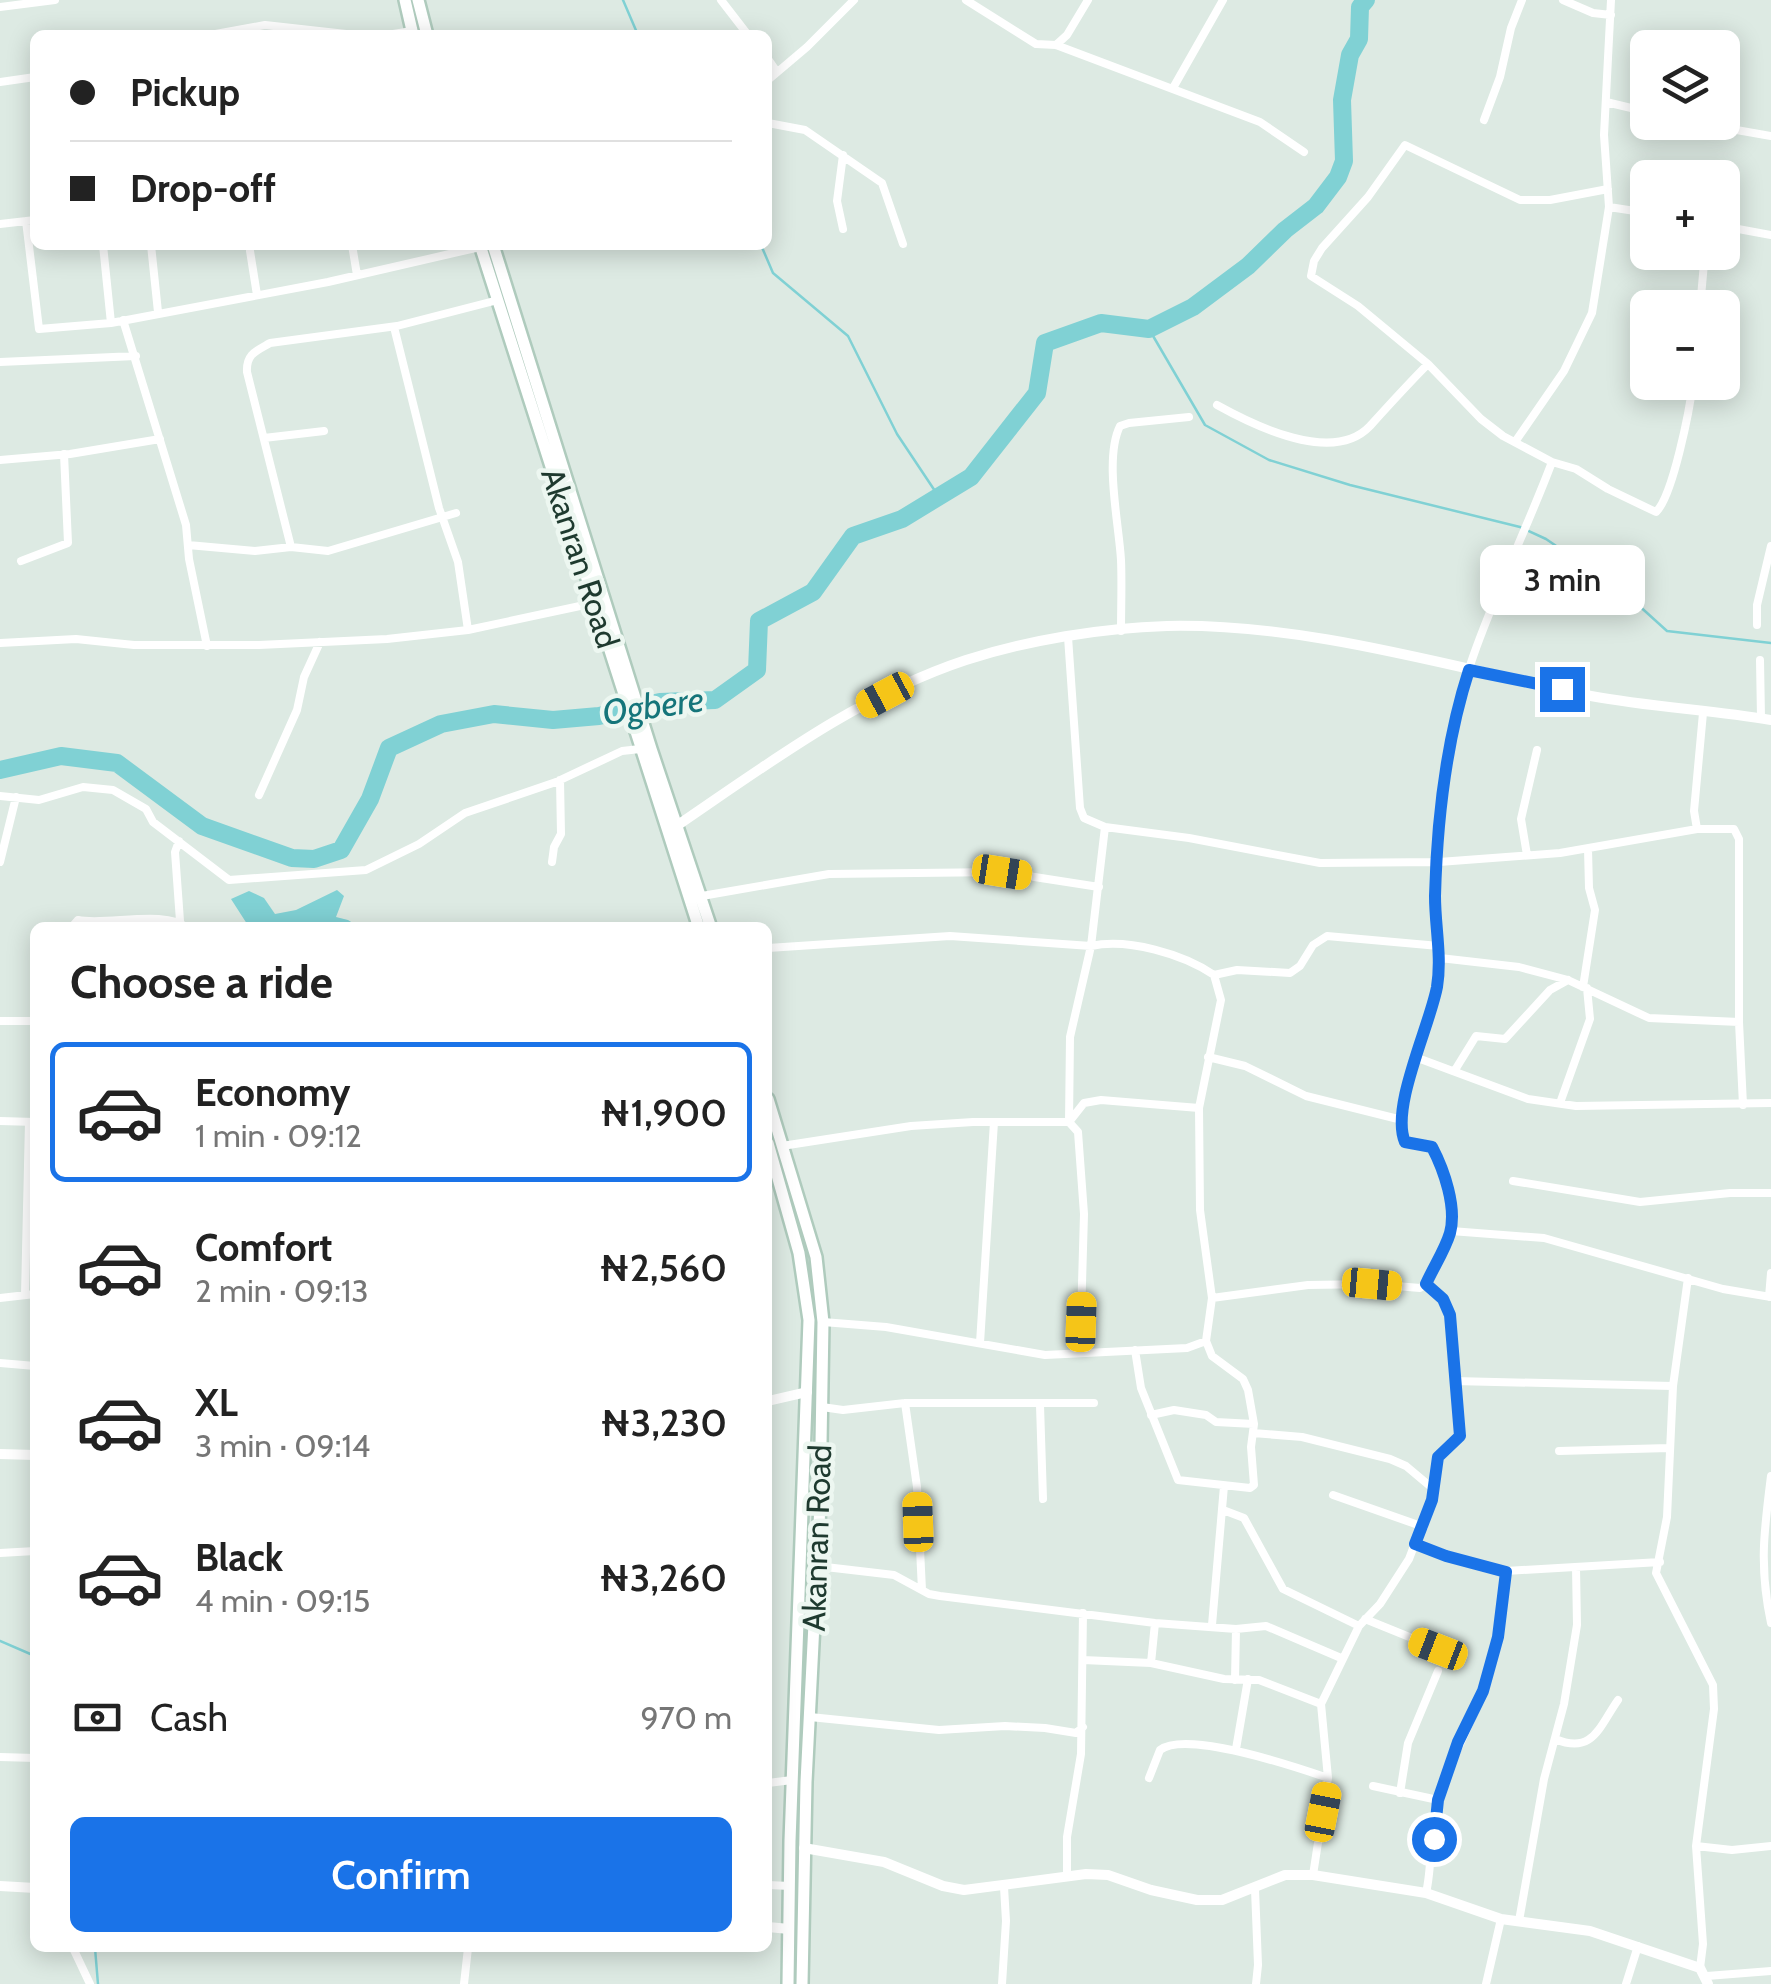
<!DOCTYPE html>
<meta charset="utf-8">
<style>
:root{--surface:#fff;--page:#f2f2f2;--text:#222;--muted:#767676;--line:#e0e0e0;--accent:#1a73e8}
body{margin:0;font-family:Cabin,sans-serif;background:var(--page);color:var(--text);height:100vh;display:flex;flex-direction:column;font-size:38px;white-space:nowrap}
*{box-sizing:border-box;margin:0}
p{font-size:32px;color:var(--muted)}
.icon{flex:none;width:55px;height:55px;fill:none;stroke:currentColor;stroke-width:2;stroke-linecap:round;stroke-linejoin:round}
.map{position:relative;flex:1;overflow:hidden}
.details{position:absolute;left:30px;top:922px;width:742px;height:1030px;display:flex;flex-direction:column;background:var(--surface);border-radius:15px;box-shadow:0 5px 25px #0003}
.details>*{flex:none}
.banner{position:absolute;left:30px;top:30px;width:742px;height:220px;border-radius:15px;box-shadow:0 5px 25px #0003;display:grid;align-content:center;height:220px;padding:0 40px;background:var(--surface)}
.buttons{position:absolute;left:1630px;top:30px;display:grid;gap:20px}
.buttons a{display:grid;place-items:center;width:110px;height:110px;border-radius:15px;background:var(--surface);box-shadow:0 5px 25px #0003;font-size:50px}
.end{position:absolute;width:45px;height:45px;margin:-22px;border:12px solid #1a73e8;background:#fff;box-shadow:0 0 0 5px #fff}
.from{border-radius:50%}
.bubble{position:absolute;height:70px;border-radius:15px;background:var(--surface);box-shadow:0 5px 25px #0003;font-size:32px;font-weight:600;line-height:70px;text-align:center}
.car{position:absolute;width:30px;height:60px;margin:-30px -15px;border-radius:12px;box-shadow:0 0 8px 2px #0007;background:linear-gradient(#f5c518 24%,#345 0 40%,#f5c518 0 76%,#345 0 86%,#f5c518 0)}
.banner b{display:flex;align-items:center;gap:35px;height:95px;font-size:38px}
.banner b+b{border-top:2px solid var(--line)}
.banner i{width:25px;height:25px;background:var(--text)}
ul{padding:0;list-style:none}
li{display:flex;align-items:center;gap:30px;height:140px;margin:0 20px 15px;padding:0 20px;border:5px solid transparent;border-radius:15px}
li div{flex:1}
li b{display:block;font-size:38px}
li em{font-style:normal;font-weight:600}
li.active{border-color:var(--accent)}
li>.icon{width:90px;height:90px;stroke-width:1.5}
h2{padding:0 40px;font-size:45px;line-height:120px}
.pay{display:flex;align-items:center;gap:25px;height:110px;padding:0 40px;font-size:38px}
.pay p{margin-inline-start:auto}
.button{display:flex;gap:20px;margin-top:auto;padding:20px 40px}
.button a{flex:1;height:115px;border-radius:15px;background:var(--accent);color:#fff;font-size:40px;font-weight:600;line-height:115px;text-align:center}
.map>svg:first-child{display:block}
.water{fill:#80d1d4}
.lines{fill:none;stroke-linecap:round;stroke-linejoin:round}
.stream{stroke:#80d1d4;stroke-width:2.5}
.river{stroke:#80d1d4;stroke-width:18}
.secondary-casing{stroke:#afcbbd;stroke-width:16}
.minor{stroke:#fff;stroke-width:8}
.tertiary{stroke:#fff;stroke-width:10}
.secondary{stroke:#fff;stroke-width:11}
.route{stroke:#1a73e8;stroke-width:12}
.labels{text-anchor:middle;stroke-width:9;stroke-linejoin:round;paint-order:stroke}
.street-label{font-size:32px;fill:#1e3a2f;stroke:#edf7f1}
.water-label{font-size:35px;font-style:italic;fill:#15757a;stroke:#edf7f1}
</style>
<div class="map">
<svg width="1771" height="1984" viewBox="0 0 1771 1984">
<rect width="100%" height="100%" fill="#ddeae3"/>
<path class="water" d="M337,890L344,896L336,917L348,920L359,927H249L231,899L249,891L264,898L275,914L296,910Z"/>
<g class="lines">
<path class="stream" d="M623,0L638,35
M761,245L773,273L848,336L897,434L939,497
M1149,329L1205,425L1269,460L1350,485L1520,527L1546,539L1625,593L1667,631L1771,643
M0,1641L35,1656
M95,1948L98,1984"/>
<path class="river" d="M0,770L61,756L117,763L202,826L292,858L314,859L341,850L370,799L389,748L441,724L494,714L553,720L599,716L660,702L715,700L757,670L759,621L813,592L853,536L902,519L971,477L1037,393L1045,343L1101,323L1149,329L1193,307L1248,266L1285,230L1316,206L1338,177L1344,161L1342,100L1350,55L1359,39L1360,7L1366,0"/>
<defs>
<path id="secondary" d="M405,0L413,35
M418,0L427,35
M480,245L699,928
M493,245L651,749L711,928
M768,1099L816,1257L823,1322L820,1505L806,1782L802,1984
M768,1143L799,1253L809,1320L790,1841L788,1984"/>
</defs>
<use href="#secondary" class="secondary-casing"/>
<path class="minor" d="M721,0L748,35
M966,0L1036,44L1056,45L1260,122L1304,152
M1563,0L1593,13L1611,15
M0,7L55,0
M210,35L265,25L355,35
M387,35L412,31
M1056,45L1067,35L1088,0
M768,59L777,72
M768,80L807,47L854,0
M0,82L35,77
M1173,88L1223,0
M1606,102L1648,112
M1484,120L1500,77L1511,28L1522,0
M1691,122L1771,136
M768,123L805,130L882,183L903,244
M1608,189L1550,200H1520L1405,145L1368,197L1322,248L1314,261L1311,276L1358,306L1428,364L1481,419L1503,436L1552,462L1576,469L1608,489L1656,512C1673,496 1690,408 1693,382
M1609,207L1648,213
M26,221L39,329L111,323L328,282L480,247
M0,224L35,220
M1722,226L1771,235
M843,229L837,201L843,155
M103,245L111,323
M151,245L158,312
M352,245L357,275
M250,251L257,295
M1700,308L1705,252
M123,320L186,525L189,559L207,646
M394,327L439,508L458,562L468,630L594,603
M0,362L136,356
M1217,405C1253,425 1333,465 1370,426C1389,405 1408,384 1428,364
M264,438L324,431
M1515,442L1564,371L1592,313L1609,207L1604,135L1611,0
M0,460L70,454L160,439
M188,545L255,551L291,547L328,551L456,513
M291,547L247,372C246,354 256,351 270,343L397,326L498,300
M21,561L68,543L64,454
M1757,625V605L1771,546
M1121,631C1121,607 1122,583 1121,560C1119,524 1104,458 1120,426L1129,423L1189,417
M1068,637L1080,808L1084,818L1105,827L1091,946L1070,1037L1069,1122L1078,1132L1084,1214L1080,1353
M0,643L76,639L134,645H259L387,639L468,630
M1760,660L1761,718
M259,795L297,710L304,677L320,642
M0,796L39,800L83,787L113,790L146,809L153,822L229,880L366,870L419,844L465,813L556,782L622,751L640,749
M1105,827L1189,838L1320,863L1439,862L1560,853L1697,829H1734L1739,839V1022L1743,1105
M1697,829L1694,811L1703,713
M179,841L175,852L180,921
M1527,855L1521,819L1537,750
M0,862L16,797
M552,862L554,847L561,834L560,780
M702,896L829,874L1002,872L1099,887
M71,928L78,920C106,926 166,909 187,928
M768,948L950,936L1091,946C1128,938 1183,954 1214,975L1221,1000L1199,1108L1200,1210L1212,1298L1206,1341L1212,1356L1243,1379L1248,1390L1254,1424L1251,1447L1254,1485L1250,1488L1178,1480L1141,1388L1135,1350
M1440,958L1519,967L1568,980L1649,1018L1739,1022
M1214,975L1237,970L1290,973L1300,966L1313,945L1327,936L1439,946
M1583,987L1595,910L1589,888L1588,849
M0,1021H35
M1208,1057L1245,1066L1306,1096L1402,1120
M1415,1057L1528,1099L1576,1106L1771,1103
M1455,1070L1476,1036L1505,1039L1550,990L1568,980
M1560,1103L1590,1019L1587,988
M0,1121L35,1122
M782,1146L911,1126L973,1122H1069L1084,1103L1101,1100L1199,1108
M1513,1181L1640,1202L1730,1193H1771
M1451,1231L1544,1238L1723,1289L1771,1297
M1688,1278L1673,1386L1667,1517L1656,1573L1713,1685L1714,1709L1696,1846L1703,1944L1700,1968
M1426,1284C1433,1268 1445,1250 1450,1233C1457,1207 1444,1169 1431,1147L1405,1142C1390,1109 1429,1025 1436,988C1442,958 1435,928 1435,898C1435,860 1441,807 1445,769C1459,661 1514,563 1552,462
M25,1295L29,1122
M1769,1297L1771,1273
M0,1298L35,1294
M1212,1298L1308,1285L1372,1284L1420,1288L1426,1284
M823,1322L886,1327L1045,1355L1187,1348L1206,1341
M980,1343L994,1122
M0,1363L35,1366
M1454,1381L1673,1386
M905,1403L917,1487L922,1590
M1040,1405L1043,1499
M822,1407L843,1410L905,1403H1094
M1151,1415L1174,1410L1206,1415L1216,1422L1254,1424
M1253,1433L1302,1437L1390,1459L1406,1466L1431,1487
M1559,1451L1669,1448
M1771,1476C1764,1531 1759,1567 1771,1623
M1333,1495L1424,1527
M1223,1510L1244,1518L1283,1589L1359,1626
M1415,1544L1446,1556L1506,1571L1660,1562
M0,1553L35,1551
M817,1566L894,1575L929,1594L940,1596L1155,1623L1236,1629L1266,1626L1341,1658
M1365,1619L1439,1649
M1212,1625L1224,1486
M1083,1660L1151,1663L1224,1679L1259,1680L1321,1704
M1151,1663L1155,1623
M1235,1680L1236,1629
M810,1717L939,1730L1005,1726L1045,1728L1076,1733L1083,1727
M1555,1739C1593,1755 1599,1727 1618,1700
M1236,1749L1248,1679
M0,1757L35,1758
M1149,1778L1160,1750C1186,1730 1296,1767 1328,1778
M768,1783L792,1780
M1373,1786L1438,1800
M1400,1793L1408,1743L1438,1671
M1696,1846L1732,1850L1771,1846
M1067,1875V1837L1081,1754L1083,1613
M1313,1875L1328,1778L1321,1704L1359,1626L1380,1604L1409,1559L1432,1499L1438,1457L1460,1436L1450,1315L1443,1299L1426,1284
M768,1885L790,1886
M1255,1889L1258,1965L1256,1984
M1426,1893C1433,1863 1429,1830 1437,1801C1448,1763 1469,1730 1482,1693C1496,1654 1501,1613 1506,1571
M1519,1921L1544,1779L1564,1704L1577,1625L1576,1567
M73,1948L90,1984
M1707,1976L1771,1971
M464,1984L468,1948
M1002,1984L1006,1921L1004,1887
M1486,1984L1501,1919
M1626,1984L1638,1946"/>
<path class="tertiary" d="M678,825C769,763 860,695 966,660C1029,640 1101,628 1167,626C1309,623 1453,668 1591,696C1651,707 1711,710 1771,720
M768,1401L807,1392
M0,1454L35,1455
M804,1848L884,1862L943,1886L964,1890L1086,1874L1108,1875L1151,1890L1197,1900H1222L1285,1875H1313L1426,1893L1501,1919L1590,1931L1700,1968L1708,1984
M0,1886L35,1888
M768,1927L789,1929"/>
<use href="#secondary" class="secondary"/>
</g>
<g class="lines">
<path class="route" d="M1434,1839L1438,1800L1458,1742L1483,1691L1498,1637L1506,1572L1446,1556L1415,1544L1432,1500L1438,1457L1460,1436L1450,1315L1443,1299L1426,1284C1433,1268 1445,1250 1450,1233C1457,1207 1444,1170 1432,1147L1405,1142C1390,1108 1430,1025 1437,987C1442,956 1435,927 1435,896C1437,821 1446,741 1469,670L1562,689"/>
</g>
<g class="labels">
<g class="street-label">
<text transform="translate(580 558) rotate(72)" y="11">Akanran Road</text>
<text transform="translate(817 1538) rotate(-88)" y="11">Akanran Road</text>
</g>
<g class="water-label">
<text transform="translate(653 706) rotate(-8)" y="12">Ogbere</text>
</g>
</g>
</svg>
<div class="buttons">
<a><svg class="icon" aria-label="layers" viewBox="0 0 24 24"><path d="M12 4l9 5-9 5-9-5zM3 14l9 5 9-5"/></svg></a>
<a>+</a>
<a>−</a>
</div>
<i class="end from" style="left:1434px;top:1839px"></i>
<i class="end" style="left:1562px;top:689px"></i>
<div class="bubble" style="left:1480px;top:545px;width:165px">3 min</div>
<i class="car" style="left:885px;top:695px;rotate:242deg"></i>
<i class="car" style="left:1002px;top:872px;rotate:99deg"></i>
<i class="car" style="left:1372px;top:1284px;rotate:95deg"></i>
<i class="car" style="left:1081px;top:1322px;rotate:2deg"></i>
<i class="car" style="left:918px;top:1522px;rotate:358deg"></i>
<i class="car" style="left:1438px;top:1649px;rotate:291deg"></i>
<i class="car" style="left:1323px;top:1812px;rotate:11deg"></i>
<div class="banner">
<b><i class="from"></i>Pickup</b>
<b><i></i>Drop-off</b>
</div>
<section class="details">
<h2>Choose a ride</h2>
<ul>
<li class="active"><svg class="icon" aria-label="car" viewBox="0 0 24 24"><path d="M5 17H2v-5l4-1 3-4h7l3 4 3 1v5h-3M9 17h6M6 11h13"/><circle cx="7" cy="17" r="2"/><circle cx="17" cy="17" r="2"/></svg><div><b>Economy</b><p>1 min · 09:12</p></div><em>₦1,900</em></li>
<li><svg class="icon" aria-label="car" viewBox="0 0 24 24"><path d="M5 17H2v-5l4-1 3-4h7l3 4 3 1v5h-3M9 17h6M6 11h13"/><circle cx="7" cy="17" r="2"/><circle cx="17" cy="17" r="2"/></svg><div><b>Comfort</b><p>2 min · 09:13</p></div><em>₦2,560</em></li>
<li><svg class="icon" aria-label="car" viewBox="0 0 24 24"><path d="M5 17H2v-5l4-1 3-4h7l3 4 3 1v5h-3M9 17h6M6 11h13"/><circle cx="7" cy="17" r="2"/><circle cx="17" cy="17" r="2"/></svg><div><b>XL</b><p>3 min · 09:14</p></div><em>₦3,230</em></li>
<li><svg class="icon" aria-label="car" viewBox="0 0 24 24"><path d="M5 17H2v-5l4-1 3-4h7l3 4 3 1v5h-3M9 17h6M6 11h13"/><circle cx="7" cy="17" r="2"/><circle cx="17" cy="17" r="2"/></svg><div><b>Black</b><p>4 min · 09:15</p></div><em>₦3,260</em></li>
</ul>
<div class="pay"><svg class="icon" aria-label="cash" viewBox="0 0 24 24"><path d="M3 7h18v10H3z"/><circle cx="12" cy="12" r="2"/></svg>Cash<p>970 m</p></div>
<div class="button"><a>Confirm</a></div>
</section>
</div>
